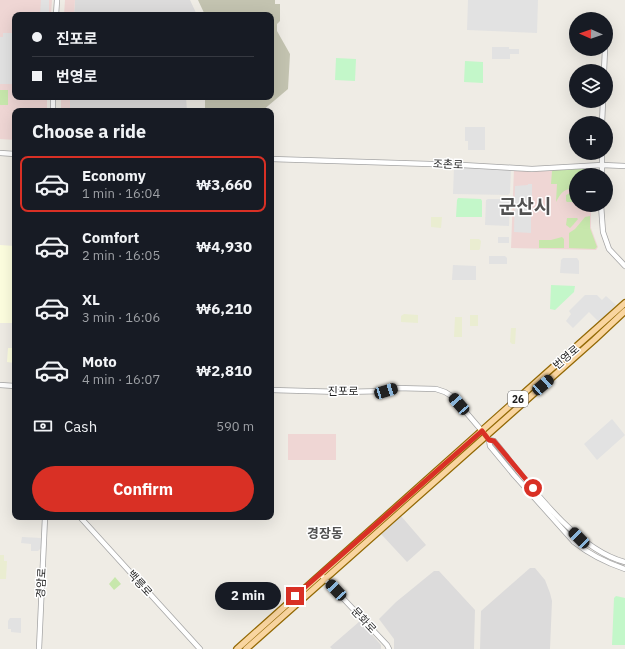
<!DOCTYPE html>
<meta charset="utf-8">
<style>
:root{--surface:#171b24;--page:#20242c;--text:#f1f3f6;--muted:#9ea1a6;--line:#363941;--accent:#d93025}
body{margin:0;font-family:"IBM Plex Sans","Noto Sans KR",sans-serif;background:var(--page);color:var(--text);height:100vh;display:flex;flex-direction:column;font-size:15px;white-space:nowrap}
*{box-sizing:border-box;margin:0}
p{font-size:13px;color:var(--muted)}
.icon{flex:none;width:22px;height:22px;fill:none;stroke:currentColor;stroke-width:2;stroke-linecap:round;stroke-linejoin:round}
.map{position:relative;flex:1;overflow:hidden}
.panel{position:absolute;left:12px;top:108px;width:262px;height:412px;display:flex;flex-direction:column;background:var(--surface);border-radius:8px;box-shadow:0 4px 16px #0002}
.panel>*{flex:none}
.guide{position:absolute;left:12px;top:12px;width:262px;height:88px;border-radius:8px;box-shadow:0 4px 16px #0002;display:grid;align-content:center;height:88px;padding:0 20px;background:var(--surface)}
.needle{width:26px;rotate:272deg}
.tools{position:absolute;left:569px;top:12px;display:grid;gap:8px}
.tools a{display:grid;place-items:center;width:44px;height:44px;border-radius:50%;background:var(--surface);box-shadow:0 4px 16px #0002;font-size:20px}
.end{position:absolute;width:18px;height:18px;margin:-9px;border:5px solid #d93025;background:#fff;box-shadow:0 0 0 2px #fff}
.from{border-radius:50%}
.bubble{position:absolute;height:28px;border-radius:14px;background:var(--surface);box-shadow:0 4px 16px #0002;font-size:13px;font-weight:700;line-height:28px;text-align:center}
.car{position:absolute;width:12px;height:24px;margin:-12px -6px;border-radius:5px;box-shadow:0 0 3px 1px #0007;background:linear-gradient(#222 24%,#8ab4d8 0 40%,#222 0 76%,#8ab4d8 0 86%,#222 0)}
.guide b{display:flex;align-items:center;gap:14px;height:38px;font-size:15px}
.guide b+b{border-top:1px solid var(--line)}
.guide i{width:10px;height:10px;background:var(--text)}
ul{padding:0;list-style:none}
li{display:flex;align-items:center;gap:12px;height:56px;margin:0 8px 6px;padding:0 12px;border:2px solid transparent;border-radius:8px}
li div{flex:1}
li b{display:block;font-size:15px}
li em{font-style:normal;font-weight:700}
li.selected{border-color:var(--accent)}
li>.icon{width:36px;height:36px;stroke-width:1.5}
h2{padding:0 20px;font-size:18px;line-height:48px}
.pay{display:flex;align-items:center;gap:10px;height:44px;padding:0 20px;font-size:15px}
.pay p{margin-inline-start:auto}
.cta{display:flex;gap:8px;margin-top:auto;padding:8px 20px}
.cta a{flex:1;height:46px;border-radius:24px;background:var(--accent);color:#fff;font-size:16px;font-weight:700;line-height:46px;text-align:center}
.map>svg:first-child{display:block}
.residential{fill:#dcdbdb}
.commercial{fill:#efd6d4}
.education{fill:#fdfedf}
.construction{fill:#c3c3b0}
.farmland{fill:#eaedd1}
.grass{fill:#c7e7ac}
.park{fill:#c3f7c9}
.parking{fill:#e2e2e2}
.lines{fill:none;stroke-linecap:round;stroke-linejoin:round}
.minor-casing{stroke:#a5a5a5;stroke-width:6}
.major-casing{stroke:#936905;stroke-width:8}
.minor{stroke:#fff;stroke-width:4.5}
.major{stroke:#f9d5a0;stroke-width:5.5}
.route{stroke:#d93025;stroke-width:5}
.labels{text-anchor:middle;stroke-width:3;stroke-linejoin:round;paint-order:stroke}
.shield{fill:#fff;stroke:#626262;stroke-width:1}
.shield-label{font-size:10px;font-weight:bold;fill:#1e1e1e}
.street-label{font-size:11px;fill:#1e1e1e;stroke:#fff}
.quarter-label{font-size:13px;font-weight:bold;fill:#515151;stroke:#fff}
.town-label{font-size:19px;font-weight:bold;fill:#515151;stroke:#fff}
</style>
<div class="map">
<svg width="625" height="649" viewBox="0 0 625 649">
<rect width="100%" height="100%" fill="#efece5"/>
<path class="residential" d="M75,0H190L197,15H74Z
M70,97H186L187,111H75V110H70Z
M401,516L426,545L407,562L381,534Z
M530,568H535L545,580L550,593L552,601L550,649H480L481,611Z
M434,571H439L475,610L474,649H394V639L379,619L396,602Z
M360,621L381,645V649H332L330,647Z"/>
<path class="commercial" d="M0,0H52L51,15H15V97H47V111H15V140L0,139Z
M65,0H75L74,15H64Z
M61,97H70V109L75,110V111H61Z
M514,168H588L592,173V175H576V205H591V228L598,247L596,250L511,248Z
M288,434H336V460H288Z"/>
<path class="education" d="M0,245L15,246V323H0Z
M8,348H15V377H14V363L7,362Z"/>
<path class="construction" d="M198,0H275V4H280V21L277,24V31L290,54L288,89L262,111H205V97H271V15H205Z"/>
<path class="farmland" d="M431,217H442L441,228L431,227Z
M470,239H479L481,241L480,249L479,250H470Z
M404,314L418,315V323L401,322V316Z
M470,315H478V326H470Z
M455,317H462V337H454Z
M511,328H516L515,344H512L510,342Z
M0,555H4V561H7L6,579H0Z"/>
<path class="grass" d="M0,90H8V105H0Z
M554,169H587L591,175H576V190L573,189C564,188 560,194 556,202L557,184H551L552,171Z
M570,193L575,196L576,202H567L566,201V195Z
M590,216V228L597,247L595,249L569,248V233L575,229L585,217Z
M567,218H577L578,219L573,225L570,228L566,225Z
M562,237L564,239V248H539V240H551Z
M115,577L121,584L114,590L109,584Z"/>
<path class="park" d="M336,58L356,59L355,81L335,80Z
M465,61L483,62V83L464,82Z
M458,198L481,199L482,201V217H456L457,200Z
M551,285L575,286L574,292L555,310L550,309Z
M616,596L625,598V645H612L614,598Z"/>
<path class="parking" d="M41,0H49V15H40Z
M468,0H538L537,33L467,30Z
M3,33H15V84H0V37H3Z
M492,47H509V49H519V54H510V59H492Z
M465,127H485V150H468V141H465Z
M454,167H509L511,169L510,193L508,195L453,194Z
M528,184H532V204L529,205L528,212L531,213V233L514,232L515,186L528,185Z
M488,199H508L510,201L509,226L485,225L486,200Z
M498,237H509V243H498Z
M489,256H505L507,258V264H489Z
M563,258H577L579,261V274L560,273L561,260Z
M453,265L476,266V280H452Z
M585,295H597L602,300L606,296L616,305L599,322L589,312L573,328L566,321L571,314L569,311Z
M612,419L625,435L597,460L584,444Z
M22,537L41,538V548L38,551H31V544L21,543Z
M10,618H21V633L11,632V629H8V621Z"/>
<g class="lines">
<defs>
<path id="minor" d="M56,15L57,0
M604,71L605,49
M53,111V97
M602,123L603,101
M0,153L15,154
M271,159L462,165L532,169L602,165L625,166
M602,175V153
M601,205L603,232L609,249L625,266
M0,385L15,386
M271,390L342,392L386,391L396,388L436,389L445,392L453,397L488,438
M80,517L200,649
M625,562C574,549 527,481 494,441L489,440L490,446L514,475L574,542C589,554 607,563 625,569
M323,577L387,645L389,649
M39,649L45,517"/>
<path id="major" d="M237,649L625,303
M246,649L594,340L625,311"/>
</defs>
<use href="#minor" class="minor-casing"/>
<use href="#major" class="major-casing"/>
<use href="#minor" class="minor"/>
<use href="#major" class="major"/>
</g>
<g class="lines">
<path class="route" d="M295,596L482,431L489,440L494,441L533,488"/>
</g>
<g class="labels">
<rect class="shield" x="508" y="391" width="20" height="16" rx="3"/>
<g class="shield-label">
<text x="518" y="403">26</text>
</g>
<g class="street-label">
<text transform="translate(448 164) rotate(2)" y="4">조촌로</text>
<text transform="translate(566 357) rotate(-41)" y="4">번영로</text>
<text x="343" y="395">진포로</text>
<text transform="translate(41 583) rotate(-87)" y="4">경암로</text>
<text transform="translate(140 583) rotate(48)" y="4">백릉로</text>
<text transform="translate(364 620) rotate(47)" y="4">문화로</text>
</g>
<g class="quarter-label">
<text x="325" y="538">경장동</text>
</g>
<g class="town-label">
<text x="525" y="213">군산시</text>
</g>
</g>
</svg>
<div class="tools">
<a><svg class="needle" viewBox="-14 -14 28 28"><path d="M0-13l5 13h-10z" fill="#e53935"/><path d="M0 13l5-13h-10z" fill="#9ea1a6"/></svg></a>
<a><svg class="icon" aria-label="layers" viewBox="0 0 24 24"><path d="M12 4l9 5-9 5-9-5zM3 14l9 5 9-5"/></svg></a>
<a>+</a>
<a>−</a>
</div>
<i class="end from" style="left:533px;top:488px"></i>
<i class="end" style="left:295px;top:596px"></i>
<div class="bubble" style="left:215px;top:582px;width:66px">2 min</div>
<i class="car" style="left:543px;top:385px;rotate:49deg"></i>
<i class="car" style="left:386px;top:391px;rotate:73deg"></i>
<i class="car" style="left:459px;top:404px;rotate:319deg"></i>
<i class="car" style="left:579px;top:538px;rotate:315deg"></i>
<i class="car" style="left:336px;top:590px;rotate:317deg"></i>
<div class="guide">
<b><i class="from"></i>진포로</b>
<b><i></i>번영로</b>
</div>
<section class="panel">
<h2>Choose a ride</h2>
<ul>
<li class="selected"><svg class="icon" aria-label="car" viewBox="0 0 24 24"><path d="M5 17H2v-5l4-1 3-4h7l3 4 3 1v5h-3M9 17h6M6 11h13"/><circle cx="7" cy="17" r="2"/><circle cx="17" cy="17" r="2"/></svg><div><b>Economy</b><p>1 min · 16:04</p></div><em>₩3,660</em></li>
<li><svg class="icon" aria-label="car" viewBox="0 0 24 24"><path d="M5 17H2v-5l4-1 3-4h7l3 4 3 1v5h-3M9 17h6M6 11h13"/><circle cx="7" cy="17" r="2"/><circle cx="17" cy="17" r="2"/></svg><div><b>Comfort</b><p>2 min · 16:05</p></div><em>₩4,930</em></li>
<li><svg class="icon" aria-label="car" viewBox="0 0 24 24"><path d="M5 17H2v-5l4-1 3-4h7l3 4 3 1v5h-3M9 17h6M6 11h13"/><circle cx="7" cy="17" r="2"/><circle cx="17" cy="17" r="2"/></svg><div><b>XL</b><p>3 min · 16:06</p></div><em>₩6,210</em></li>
<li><svg class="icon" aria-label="car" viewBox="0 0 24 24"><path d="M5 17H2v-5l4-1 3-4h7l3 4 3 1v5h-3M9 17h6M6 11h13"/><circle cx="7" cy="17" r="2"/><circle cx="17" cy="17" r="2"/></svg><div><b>Moto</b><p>4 min · 16:07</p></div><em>₩2,810</em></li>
</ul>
<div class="pay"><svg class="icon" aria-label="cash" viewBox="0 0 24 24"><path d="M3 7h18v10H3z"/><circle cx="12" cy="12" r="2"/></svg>Cash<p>590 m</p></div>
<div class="cta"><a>Confirm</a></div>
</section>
</div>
